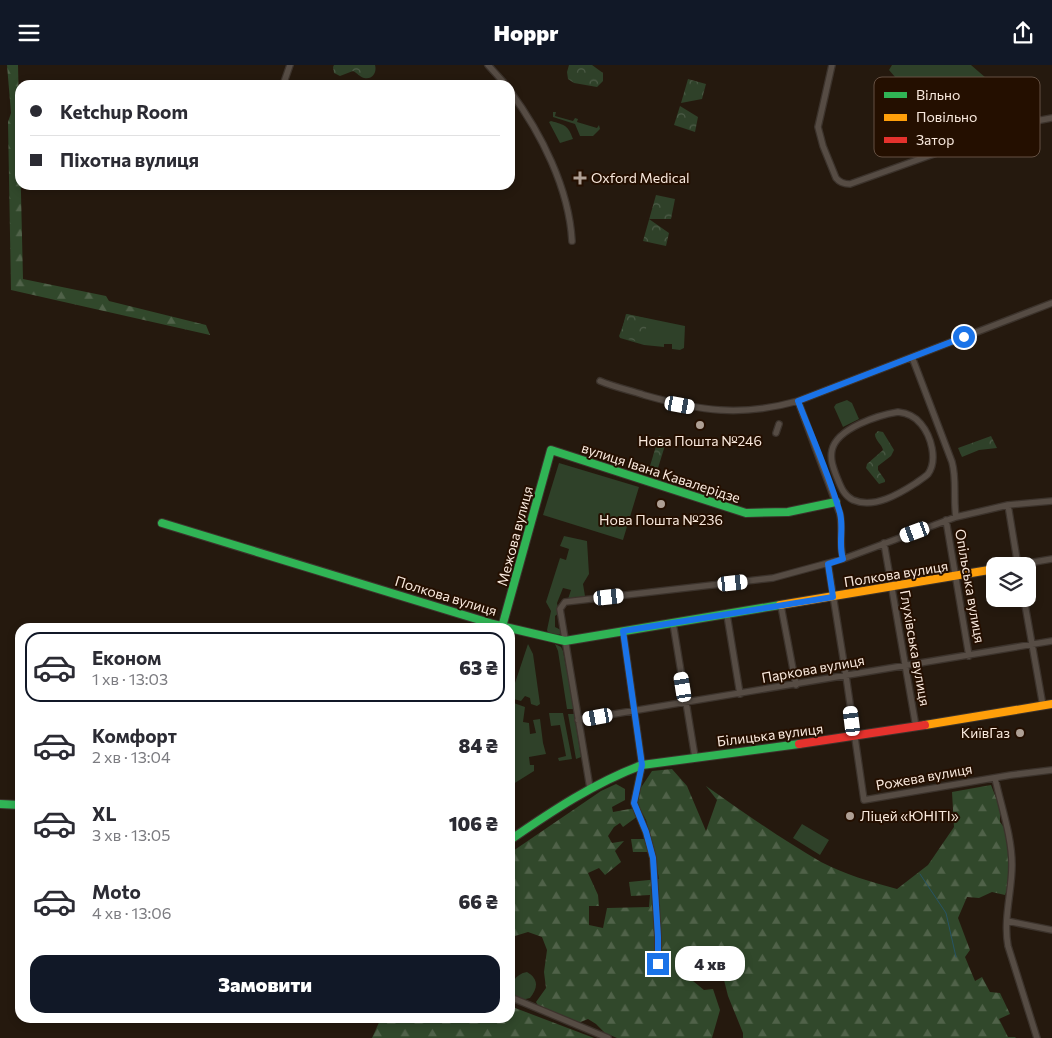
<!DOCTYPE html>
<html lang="uk">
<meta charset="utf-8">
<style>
:root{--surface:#fff;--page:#f2f2f3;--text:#2b2b33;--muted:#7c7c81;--line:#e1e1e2;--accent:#111827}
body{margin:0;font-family:Commissioner,sans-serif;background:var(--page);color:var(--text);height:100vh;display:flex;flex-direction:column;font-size:19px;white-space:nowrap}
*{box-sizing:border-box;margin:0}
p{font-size:16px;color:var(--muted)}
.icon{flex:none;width:28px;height:28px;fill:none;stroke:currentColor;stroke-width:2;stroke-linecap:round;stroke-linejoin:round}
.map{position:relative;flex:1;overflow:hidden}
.details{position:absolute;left:15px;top:558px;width:500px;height:400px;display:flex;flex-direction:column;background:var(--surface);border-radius:15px;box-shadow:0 2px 8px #0003}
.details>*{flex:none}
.banner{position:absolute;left:15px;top:15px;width:500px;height:110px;border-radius:15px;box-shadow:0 2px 8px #0003;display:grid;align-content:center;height:110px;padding:0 15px;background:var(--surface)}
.fabs{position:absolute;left:986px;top:492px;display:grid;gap:10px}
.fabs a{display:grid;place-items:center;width:50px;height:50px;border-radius:10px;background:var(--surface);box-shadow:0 2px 8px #0003;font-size:25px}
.end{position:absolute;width:22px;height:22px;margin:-11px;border:6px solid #1a73e8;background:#fff;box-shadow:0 0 0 2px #fff}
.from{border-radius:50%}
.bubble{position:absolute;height:35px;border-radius:15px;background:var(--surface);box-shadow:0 2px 8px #0003;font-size:16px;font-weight:800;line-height:35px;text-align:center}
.car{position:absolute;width:15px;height:30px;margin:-15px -8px;border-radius:6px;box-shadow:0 0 4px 1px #0007;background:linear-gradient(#fff 24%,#345 0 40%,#fff 0 76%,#345 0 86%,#fff 0)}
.banner b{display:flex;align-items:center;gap:18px;height:48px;font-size:19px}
.banner b+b{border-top:1px solid var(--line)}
.banner i{width:12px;height:12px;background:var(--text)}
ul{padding:9px 0 0;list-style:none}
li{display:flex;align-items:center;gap:15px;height:70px;margin:0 10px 8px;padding:0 5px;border:2px solid transparent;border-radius:15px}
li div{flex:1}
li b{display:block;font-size:19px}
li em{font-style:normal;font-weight:800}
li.active{border-color:var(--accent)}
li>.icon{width:45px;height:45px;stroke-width:1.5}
.primary-button{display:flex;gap:10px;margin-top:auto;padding:10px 15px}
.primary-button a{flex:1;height:58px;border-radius:15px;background:var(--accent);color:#fff;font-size:20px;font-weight:800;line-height:58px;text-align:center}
header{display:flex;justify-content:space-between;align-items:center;height:65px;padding:0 15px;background:var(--accent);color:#fff;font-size:22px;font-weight:800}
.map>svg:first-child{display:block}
.green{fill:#2f4129}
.forest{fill:url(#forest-firs)}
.park{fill:url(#park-crowns)}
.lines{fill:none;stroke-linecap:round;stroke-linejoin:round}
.stream{stroke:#275465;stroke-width:1}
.street-casing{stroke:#3c332c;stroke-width:8}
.fast-casing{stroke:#3c332c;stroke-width:10}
.slow-casing{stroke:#3c332c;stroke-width:10}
.jam-casing{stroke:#3c332c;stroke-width:10}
.street{stroke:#564c44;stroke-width:5.5}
.fast{stroke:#30b455;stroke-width:8}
.slow{stroke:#ff9f0a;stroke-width:8}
.jam{stroke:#e5322d;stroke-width:8}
.route{stroke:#1a73e8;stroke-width:6}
.poi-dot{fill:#afa095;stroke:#240f00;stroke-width:2}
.labels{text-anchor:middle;stroke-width:4;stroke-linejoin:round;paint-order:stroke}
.poi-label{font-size:14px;fill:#f9e9dd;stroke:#240f00;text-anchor:start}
.street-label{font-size:14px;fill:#f9e9dd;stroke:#240f00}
.key{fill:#240f00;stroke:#645042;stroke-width:1}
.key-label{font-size:14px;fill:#f9e9dd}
</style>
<header><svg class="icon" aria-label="menu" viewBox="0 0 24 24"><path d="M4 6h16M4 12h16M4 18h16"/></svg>Hoppr<svg class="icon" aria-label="share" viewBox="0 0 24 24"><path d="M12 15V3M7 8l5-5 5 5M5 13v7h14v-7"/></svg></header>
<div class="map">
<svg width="1052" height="973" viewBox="0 0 1052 973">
<defs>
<pattern id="forest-firs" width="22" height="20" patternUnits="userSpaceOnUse" patternTransform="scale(1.25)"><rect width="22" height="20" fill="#31482b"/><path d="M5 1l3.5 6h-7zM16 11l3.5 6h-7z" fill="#506249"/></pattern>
<pattern id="park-crowns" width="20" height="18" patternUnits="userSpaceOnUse" patternTransform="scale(1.25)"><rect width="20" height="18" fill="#2f4129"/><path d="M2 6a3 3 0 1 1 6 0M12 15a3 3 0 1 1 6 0" fill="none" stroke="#4e5c48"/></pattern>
</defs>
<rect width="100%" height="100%" fill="#25190e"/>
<path class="green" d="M892,0H971L986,13L957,53L949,51L895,12L889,5Z
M553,47H556L555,51L573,56L575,53L578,54L577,57L597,63L599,60L600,64L593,71H580L575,59L553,52Z
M551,56C565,60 568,60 573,74L560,78L549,57Z
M627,249L685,261L684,283L680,285L672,284V279H664V282L644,280L620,273L619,271Z
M847,335L852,338L859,354L843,362L834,342L836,339Z
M559,398L639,422L623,475L543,450Z
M564,471L587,476L589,509L583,519L585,531L568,534L571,525L563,523L557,538L559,548L555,551V562L561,565V569L557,570L548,568L547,565L551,546L546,537L560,493L566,495L569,484L560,481Z
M528,579L533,589L540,639L537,641L531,639L530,633L525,631L521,636L510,633Z
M555,579L561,582L563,586L574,644H567L558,586Z
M511,637L525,642L523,657L529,658L530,669L536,668L533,655L540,654L543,678L546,689L529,692L530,700H534V706L510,721Z
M549,648H563L572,694L559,696L558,693L566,691L560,660L551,661Z
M568,649H574L581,692L576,694Z
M802,759L829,775L820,790L793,773Z
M527,907C539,914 538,923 530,933L522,935L510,930C510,919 515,909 527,907Z"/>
<path class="forest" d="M7,0H18L23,214L106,231L109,236L206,260L210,270L11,225L8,57L11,48Z
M672,704L687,721L706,766L717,735L706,721C743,747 781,774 821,797C844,809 871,817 897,824L928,800L954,762L952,727L991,720L1000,743V757L1006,765L1010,786L1009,820L1005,830L992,827L979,833L967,832L958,853L970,885L965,892L975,916L982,912L990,927L1000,928L1010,949L999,954L1008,972H1015L1016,973H743V968L728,931L723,911L716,897L711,898L705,892L702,885L696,888L693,916L704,925L713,924L720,945L712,973H617L605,968L596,959L588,954L578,958L539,942L536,937L546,923L544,907L547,885L542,872L528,867L515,871L510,880V788L601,726L616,719L625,724V735L612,742L613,747L635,743L638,751L623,762L620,758L614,762L608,771L612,778L624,776L615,786L621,797L605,810L599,803L588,808L598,830L599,841H589V860L603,863L607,843L649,842L650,830L631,831L629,817L659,814L654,787H633L631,774H651L646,755L637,738L640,724L652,706Z
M510,941L594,973H372L381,953L510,952Z"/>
<path class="park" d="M334,0H375C377,7 373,15 364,13C360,12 357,8 353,6L340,11L334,8L333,2Z
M569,0H592L603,8V16L597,22L574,18L568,14L567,7Z
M688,14L706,19L702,34L681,38Z
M680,41L698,52L695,67L674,60Z
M656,130L675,134L671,154H649L669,168L666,181L643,176Z
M626,249L648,254L643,278L620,272Z
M878,366L883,367L894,385L891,391L878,401V405L885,415V417L879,419L866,403L867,399L883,385C882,379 875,376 875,369Z
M659,371L667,374L658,403L650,401Z
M991,371L997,383L979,385L962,392L958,383Z"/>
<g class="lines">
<path class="stream" d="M920,809L946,848L956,892"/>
<defs>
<path id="street" d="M488,0L506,20
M832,0L818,62L823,81L836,113C840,118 844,119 850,119L1015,60L1052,53
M283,20L290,0
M510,26C541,68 569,123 572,176
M912,292L952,397C957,415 953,433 956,452
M600,316C614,322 629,325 644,330C700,346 741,352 798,336L1052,238
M798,336L840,449C843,465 839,479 843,494
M898,347C907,348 915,351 921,359C931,371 938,395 928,409C925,412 920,415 916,418C899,429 874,444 853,435C843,430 840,420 836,410C833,402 830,394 832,385C837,363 879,350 898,347Z
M776,368L779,359
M1008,440L1018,501
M946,455L969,591
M884,478L916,662
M828,499L846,611L864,735L1011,710L1052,705
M1011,501L1052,494
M1024,534L1043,641
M781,541L796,620
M727,550L740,629
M673,558L695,692
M623,566L642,700L634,738L646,767L653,793L658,872V899
M578,655L1052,576
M995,713C1001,741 1012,771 1012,800C1012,827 1003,854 1008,881L1037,973
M590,723L560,544L565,537L773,513L843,494L956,452L1008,440L1052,436
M1007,856L1052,865
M510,932L608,973"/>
<path id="fast" d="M162,458L493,559L565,576L780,540
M502,562L551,385L746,448L788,447L836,437
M0,739L20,740
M510,775C552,746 594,718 642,700L799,679"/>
<path id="slow" d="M780,540L995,504
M925,660L1052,639"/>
<path id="jam" d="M799,679L925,660"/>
</defs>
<use href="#street" class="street-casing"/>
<use href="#fast" class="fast-casing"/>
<use href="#slow" class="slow-casing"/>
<use href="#jam" class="jam-casing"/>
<use href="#street" class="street"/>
<use href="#fast" class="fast"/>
<use href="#slow" class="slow"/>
<use href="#jam" class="jam"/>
</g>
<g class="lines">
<path class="route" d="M658,899V872L653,793L646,767L634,738L642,700L623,566L833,532L828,499L843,494C838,479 844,464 840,448C830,412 812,372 798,336L964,272"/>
</g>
<g class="poi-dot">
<path d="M577.5 105.5h5v5h5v5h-5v5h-5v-5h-5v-5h5z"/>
<circle cx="700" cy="360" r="5"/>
<circle cx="661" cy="439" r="5"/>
<circle cx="1020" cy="668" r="5"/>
<circle cx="850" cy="751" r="5"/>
</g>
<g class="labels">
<g class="poi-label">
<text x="591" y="118">Oxford Medical</text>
<text x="700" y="381" text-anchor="middle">Нова Пошта №246</text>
<text x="661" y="460" text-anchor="middle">Нова Пошта №236</text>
<text x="1010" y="673" text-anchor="end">КиївГаз</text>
<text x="860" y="756">Ліцей «ЮНІТІ»</text>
</g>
<g class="street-label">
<text transform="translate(661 408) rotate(18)" y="5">вулиця Івана Кавалерідзе</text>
<text transform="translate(515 471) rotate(-75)" y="5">Межова вулиця</text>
<text transform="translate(896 509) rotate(-9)" y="5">Полкова вулиця</text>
<text transform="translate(970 521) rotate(80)" y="5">Опільська вулиця</text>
<text transform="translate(446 531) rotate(17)" y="5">Полкова вулиця</text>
<text transform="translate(915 583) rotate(80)" y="5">Глухівська вулиця</text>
<text transform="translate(813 604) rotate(-10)" y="5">Паркова вулиця</text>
<text transform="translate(770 670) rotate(-7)" y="5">Білицька вулиця</text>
<text transform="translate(924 712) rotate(-10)" y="5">Рожева вулиця</text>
</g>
</g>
<rect x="874" y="12" width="166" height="80" rx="8" class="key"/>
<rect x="884" y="27" width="23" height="6" fill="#30b455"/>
<rect x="884" y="49" width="23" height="7" fill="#ff9f0a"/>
<rect x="884" y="72" width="23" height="6" fill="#e5322d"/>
<g class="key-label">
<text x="916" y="35">Вільно</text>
<text x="916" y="57">Повільно</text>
<text x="916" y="80">Затор</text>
</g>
</svg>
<div class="fabs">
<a><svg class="icon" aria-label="layers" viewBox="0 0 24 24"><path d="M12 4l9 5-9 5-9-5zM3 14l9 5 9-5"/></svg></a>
</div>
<i class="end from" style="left:964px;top:272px"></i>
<i class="end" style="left:658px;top:899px"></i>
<div class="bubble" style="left:675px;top:881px;width:70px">4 хв</div>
<i class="car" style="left:680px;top:340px;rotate:100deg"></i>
<i class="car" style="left:915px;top:467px;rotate:250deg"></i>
<i class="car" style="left:733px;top:518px;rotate:84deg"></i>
<i class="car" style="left:609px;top:532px;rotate:84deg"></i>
<i class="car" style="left:683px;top:622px;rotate:351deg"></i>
<i class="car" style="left:598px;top:652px;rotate:260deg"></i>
<i class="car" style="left:852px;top:656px;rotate:353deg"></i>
<div class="banner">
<b><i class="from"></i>Ketchup Room</b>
<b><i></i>Піхотна вулиця</b>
</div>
<section class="details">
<ul>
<li class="active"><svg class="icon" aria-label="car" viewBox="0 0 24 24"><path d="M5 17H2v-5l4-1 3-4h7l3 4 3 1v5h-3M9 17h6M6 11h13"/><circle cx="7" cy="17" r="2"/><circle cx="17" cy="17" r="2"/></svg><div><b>Економ</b><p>1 хв · 13:03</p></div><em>63 ₴</em></li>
<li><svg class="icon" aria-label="car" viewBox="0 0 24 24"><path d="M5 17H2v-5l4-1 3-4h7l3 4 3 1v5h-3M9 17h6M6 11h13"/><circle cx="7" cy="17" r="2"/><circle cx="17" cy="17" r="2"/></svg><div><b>Комфорт</b><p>2 хв · 13:04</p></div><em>84 ₴</em></li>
<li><svg class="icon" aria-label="car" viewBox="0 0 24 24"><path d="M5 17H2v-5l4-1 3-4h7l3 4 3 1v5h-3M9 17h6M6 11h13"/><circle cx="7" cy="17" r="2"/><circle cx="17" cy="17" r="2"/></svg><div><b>XL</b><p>3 хв · 13:05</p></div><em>106 ₴</em></li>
<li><svg class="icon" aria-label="car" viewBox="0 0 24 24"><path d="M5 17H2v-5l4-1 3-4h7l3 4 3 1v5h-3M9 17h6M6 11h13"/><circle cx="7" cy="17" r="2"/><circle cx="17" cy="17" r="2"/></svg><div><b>Moto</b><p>4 хв · 13:06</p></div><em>66 ₴</em></li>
</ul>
<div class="primary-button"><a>Замовити</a></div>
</section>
</div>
